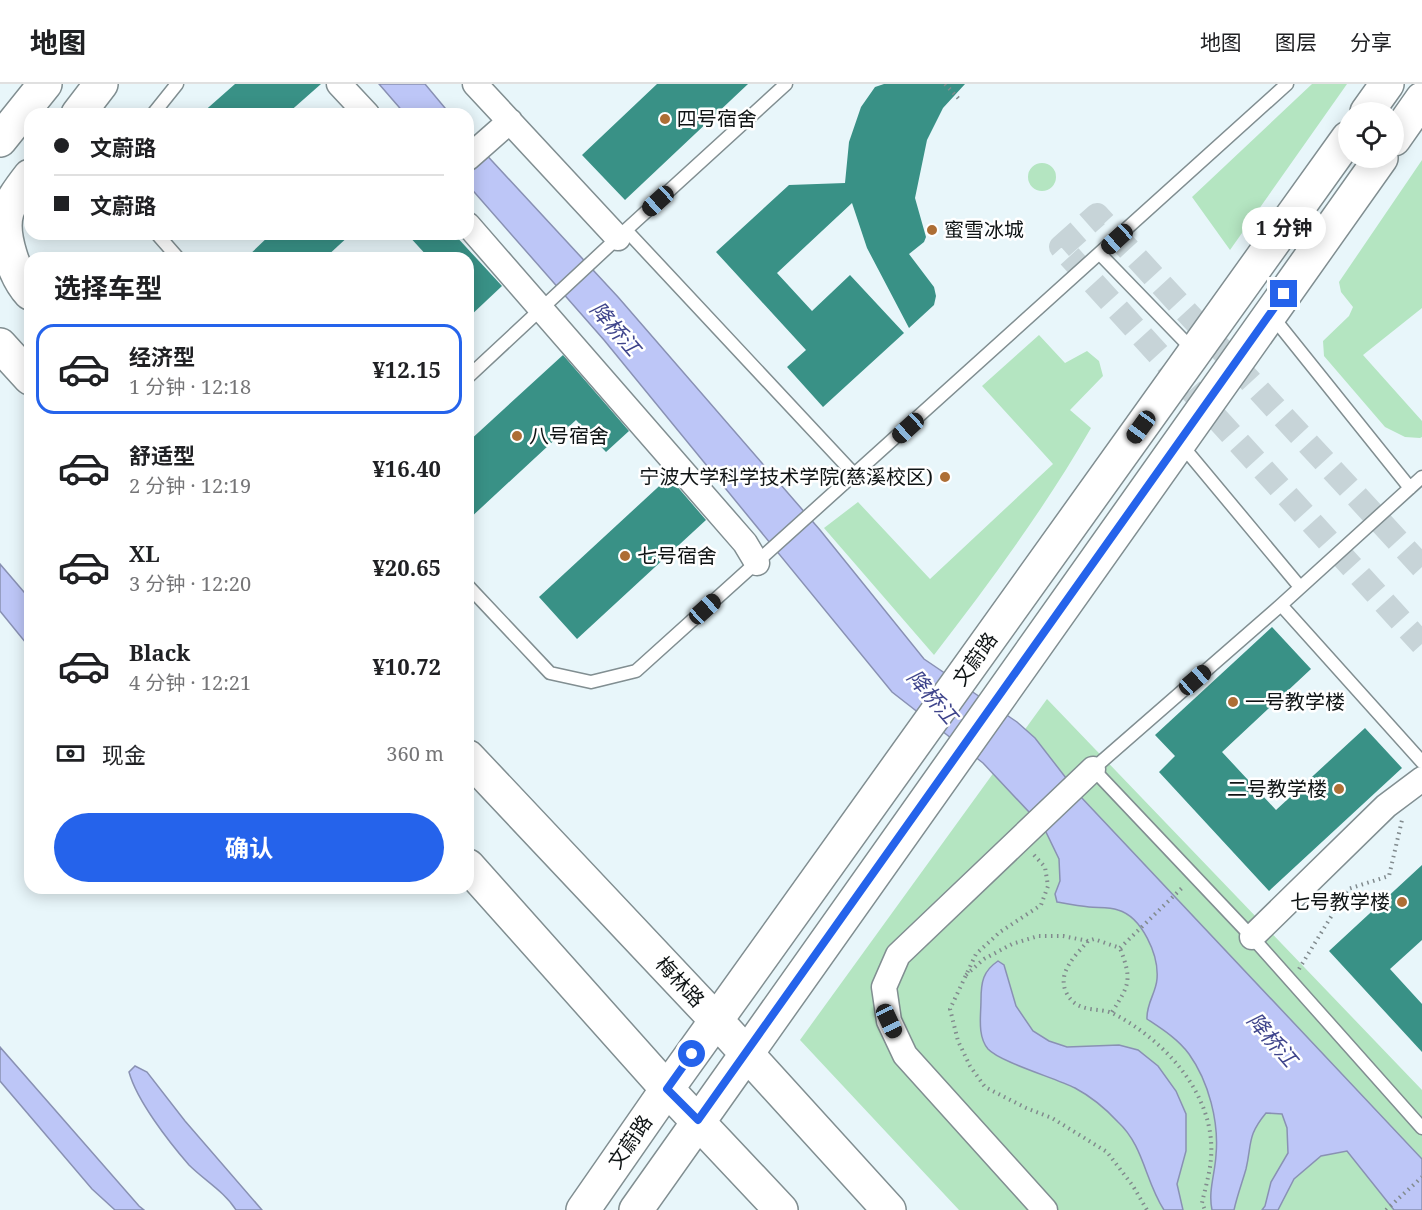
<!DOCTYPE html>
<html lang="zh">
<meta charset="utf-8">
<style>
:root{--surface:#fff;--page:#f6f6f6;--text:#202124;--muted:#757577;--line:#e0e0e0;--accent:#2563eb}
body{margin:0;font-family:"Noto Serif","Noto Sans SC",serif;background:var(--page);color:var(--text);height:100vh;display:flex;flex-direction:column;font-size:22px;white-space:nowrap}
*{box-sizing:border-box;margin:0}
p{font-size:20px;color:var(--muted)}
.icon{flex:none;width:33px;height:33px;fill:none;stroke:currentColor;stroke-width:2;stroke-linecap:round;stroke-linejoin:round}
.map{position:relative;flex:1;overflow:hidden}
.drawer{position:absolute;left:24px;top:168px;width:450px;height:642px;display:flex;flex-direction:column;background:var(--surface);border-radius:18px;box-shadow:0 3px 15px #0003}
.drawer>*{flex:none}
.hud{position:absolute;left:24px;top:24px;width:450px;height:132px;border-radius:18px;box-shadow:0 3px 15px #0003;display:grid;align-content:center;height:132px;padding:0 30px;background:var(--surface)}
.fabs{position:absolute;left:1338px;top:18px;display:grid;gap:12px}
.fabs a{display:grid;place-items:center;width:66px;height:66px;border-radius:50%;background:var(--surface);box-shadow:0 3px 15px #0003;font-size:30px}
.end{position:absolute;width:27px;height:27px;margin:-14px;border:8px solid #2563eb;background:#fff;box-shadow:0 0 0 3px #fff}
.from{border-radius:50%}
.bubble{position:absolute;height:42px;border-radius:21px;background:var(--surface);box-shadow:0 3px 15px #0003;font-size:20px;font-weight:700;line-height:42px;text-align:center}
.car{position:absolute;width:18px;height:36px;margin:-18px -9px;border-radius:8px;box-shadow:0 0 4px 2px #0007;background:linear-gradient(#222 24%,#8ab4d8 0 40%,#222 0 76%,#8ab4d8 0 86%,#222 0)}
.hud b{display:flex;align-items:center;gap:21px;height:57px;font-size:22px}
.hud b+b{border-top:2px solid var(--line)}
.hud i{width:15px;height:15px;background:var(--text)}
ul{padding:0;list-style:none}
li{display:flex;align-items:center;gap:18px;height:90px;margin:0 12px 9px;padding:0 18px;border:3px solid transparent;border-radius:18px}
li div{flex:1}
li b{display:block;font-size:22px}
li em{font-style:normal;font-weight:700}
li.current{border-color:var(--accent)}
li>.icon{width:54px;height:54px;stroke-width:1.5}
h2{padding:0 30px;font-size:27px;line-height:72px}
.pay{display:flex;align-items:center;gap:15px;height:66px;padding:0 30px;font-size:22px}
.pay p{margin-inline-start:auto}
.primary-button{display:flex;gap:12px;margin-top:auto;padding:12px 30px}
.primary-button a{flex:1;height:69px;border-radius:36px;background:var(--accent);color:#fff;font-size:24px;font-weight:700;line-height:69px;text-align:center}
header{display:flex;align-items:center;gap:36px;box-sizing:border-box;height:84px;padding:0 30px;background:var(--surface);border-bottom:2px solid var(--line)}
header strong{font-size:28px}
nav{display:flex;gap:33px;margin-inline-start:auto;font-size:21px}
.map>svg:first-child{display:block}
.green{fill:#b4e5c1}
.water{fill:#bdc6f7;stroke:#8991b3;stroke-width:1.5}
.building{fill:#399186}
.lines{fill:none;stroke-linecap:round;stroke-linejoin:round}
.street-tunnel{stroke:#c7d4d8;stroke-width:24;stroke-dasharray:24 12;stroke-linecap:butt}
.lane-casing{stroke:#818e91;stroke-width:15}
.street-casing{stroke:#818e91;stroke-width:27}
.secondary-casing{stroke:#818e91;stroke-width:36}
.path{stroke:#818a8d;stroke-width:4;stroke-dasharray:1.5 4.5;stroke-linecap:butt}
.lane{stroke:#fff;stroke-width:12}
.street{stroke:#fff;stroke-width:24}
.secondary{stroke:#fff;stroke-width:33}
.route{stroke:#2563eb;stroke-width:8}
.poi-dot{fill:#ad6e35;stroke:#fff;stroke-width:2}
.labels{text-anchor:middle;stroke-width:5;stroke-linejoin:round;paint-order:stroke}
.poi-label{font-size:20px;fill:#0f1415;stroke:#fff;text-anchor:start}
.street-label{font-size:20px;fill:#0f1415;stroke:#fff}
.water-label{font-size:21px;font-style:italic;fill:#3e448b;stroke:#fff}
</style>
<header>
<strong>地图</strong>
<nav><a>地图</a><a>图层</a><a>分享</a></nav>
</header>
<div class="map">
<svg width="1422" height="1126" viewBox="0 0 1422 1126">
<rect width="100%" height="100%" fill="#e8f6fa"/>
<path class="green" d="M1312,0H1347L1230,166L1192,113Z
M1422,76V224L1363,271L1422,337V353L1420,354L1405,353L1385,343L1324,272L1323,257L1349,232L1353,223L1341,208L1339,198Z
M1028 93a14 14 0 1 1 28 0a14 14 0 1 1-28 0Z
M1039,251L1065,279L1087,267L1099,277L1103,292L1070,326L1091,344C1045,424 990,498 934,571L824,444L858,418L930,495L1053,380L982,302Z
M1047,615L1422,1006V1126H959L800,956Z"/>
<path class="water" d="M379,0H425L450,30H405Z
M468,51L618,213L820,446L924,575L1017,638L1035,654L1080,712L1422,1075V1126H1394L1347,1067L1321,1072L1294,1095L1278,1126H1262L1265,1122L1271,1098L1288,1069L1287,1044L1282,1030L1266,1029C1247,1052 1252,1059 1246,1085C1242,1099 1237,1112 1234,1126H1212C1208,1107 1215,1090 1216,1071C1219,1038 1209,998 1189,970C1178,955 1162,945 1147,935C1146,920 1156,909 1157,895C1159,871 1142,833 1118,826C1109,823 1098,824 1089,823C1078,822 1068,820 1057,818L1055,810L1060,797L1059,775L1044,744L983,679L892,608L604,256L468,101Z
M0,480L30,515V564L0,527Z
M998,877L1004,881L1016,922L1033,947L1049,957L1067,963L1119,961L1138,966L1158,982L1176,1007L1186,1030V1067L1177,1100L1183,1126H1164C1145,1097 1144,1062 1118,1038C1106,1025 1090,1012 1075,1004C1055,994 1000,978 988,965C977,952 981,931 981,916C981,898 983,887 998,877Z
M0,963L139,1122L144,1126H115L92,1105L0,997Z
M135,982L147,988L185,1037L262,1126H236C225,1108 204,1096 189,1081C169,1058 137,1017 129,988Z"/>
<path class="building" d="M235,0H321L287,30H201Z
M657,0H748L625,116L582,71Z
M884,0H965L943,24L927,56L915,114L926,153L924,158L909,170L934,203L936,212L934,221L909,244L867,164L852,119L777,189L812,227L850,191L904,249L823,323L787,283L806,266L716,168L789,101L845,99L849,58L861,23L875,3Z
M271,150H351L325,174H246Z
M407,150H454L502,202L468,234V174H429Z
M563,271L629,347L606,368L576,336L468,436V358Z
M669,393L706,436L577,555L539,513Z
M1272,543L1311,585L1222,668L1276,726L1365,644L1402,684L1269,807L1159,688L1175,672L1155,651Z
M1422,781V856L1390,885L1422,920V968L1329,867Z"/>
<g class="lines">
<path class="street-tunnel" d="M1422,483L1097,131L1061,163L1422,560"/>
<defs>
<path id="lane" d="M153,30L177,0
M626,146L786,0
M157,150L178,174
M1100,170L1193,266
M1272,232L1410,404
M468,293L626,146L855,391
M1180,359L1300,503
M1422,393L1281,521L1093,685L1252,853L1422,1044
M468,502L550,589L591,598L636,587L1287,0
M1281,521L1422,678"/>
<path id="street" d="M339,0L367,30
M475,0L618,154
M468,74L510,37
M468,141L745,459L757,479
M1252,853L1386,722L1422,695
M1045,1126L905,971L889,937L884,903L898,871L1093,685"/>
<path id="secondary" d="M1367,28L1387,0
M78,30L101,0
M1394,55L1422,15
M0,56L45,0
M30,92C23,101 10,118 7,128C0,150 15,193 30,209
M0,261L30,294
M468,673L716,936L889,1126
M468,782L667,1005L781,1126
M583,1126L667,1005L1348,54
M636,1126L1381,74"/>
</defs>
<use href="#lane" class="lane-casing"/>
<use href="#street" class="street-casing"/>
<use href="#secondary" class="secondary-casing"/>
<path class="path" d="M945,0L959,15
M1034,771L1045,783L1048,802L1041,821L1000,848L976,870L950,925L958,957L970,982L985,1003L1026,1024L1052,1034L1107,1068L1133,1102L1147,1126
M1088,857C1076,871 1057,888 1066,908C1077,931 1099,922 1114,930C1166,957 1216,1012 1211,1074C1210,1089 1205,1105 1202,1119L1205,1126
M1120,864L1184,802
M1299,885L1348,805L1389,792L1402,736
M966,891L984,875L1012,860L1038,852H1063L1088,857L1094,855L1120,864
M1112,928C1130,900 1132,896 1120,864
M1386,1126L1422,1093"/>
<use href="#lane" class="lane"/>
<use href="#street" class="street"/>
<use href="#secondary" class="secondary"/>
</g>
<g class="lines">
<path class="route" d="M692,970L667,1005L698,1036L1284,210"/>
</g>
<g class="poi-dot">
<circle cx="665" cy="35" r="6"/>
<circle cx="932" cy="146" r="6"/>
<circle cx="517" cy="352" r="6"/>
<circle cx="945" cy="393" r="6"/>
<circle cx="625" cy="472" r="6"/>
<circle cx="1233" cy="618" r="6"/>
<circle cx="1339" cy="705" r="6"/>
<circle cx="1402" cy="818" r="6"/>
</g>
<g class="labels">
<g class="poi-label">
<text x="677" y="42">四号宿舍</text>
<text x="944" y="153">蜜雪冰城</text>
<text x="529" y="359">八号宿舍</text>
<text x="933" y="400" text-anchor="end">宁波大学科学技术学院(慈溪校区)</text>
<text x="637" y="479">七号宿舍</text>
<text x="1245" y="625">一号教学楼</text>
<text x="1327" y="712" text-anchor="end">二号教学楼</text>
<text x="1390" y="825" text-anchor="end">七号教学楼</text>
</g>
<g class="street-label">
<text transform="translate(975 575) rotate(-54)" y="7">文蔚路</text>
<text transform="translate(680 898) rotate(47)" y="7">梅林路</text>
<text transform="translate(630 1058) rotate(-55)" y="7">文蔚路</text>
</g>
<g class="water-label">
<text transform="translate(615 245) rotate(49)" y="7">降桥江</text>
<text transform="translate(932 613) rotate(49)" y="7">降桥江</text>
<text transform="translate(1272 956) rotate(49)" y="7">降桥江</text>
</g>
</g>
</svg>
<div class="fabs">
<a><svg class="icon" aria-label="locate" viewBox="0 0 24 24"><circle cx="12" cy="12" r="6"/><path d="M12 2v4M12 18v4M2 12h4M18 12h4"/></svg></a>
</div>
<i class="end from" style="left:692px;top:970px"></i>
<i class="end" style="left:1284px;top:210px"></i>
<div class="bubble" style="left:1242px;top:123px;width:84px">1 分钟</div>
<i class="car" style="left:658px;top:117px;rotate:228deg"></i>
<i class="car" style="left:1117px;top:155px;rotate:228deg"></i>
<i class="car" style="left:1141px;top:343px;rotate:216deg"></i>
<i class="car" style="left:908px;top:344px;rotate:228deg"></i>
<i class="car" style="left:705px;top:525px;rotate:48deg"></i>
<i class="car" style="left:1195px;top:596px;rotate:49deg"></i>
<i class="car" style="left:889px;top:937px;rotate:155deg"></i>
<div class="hud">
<b><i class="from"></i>文蔚路</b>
<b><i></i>文蔚路</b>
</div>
<section class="drawer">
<h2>选择车型</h2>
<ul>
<li class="current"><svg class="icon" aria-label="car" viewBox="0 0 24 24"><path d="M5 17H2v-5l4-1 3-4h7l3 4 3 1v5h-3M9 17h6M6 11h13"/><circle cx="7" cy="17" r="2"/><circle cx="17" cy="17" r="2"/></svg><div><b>经济型</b><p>1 分钟 · 12:18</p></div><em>¥12.15</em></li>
<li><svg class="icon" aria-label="car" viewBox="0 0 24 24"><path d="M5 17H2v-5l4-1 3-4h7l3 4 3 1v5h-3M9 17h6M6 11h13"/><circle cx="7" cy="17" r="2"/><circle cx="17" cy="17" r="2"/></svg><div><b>舒适型</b><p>2 分钟 · 12:19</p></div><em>¥16.40</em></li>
<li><svg class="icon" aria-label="car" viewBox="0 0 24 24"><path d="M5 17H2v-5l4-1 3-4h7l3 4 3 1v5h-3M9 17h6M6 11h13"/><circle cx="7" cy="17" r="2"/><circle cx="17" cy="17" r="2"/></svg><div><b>XL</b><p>3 分钟 · 12:20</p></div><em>¥20.65</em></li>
<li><svg class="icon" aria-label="car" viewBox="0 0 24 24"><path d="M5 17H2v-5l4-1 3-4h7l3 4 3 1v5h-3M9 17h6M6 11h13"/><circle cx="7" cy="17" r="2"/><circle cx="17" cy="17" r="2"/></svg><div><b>Black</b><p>4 分钟 · 12:21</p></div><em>¥10.72</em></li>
</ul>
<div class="pay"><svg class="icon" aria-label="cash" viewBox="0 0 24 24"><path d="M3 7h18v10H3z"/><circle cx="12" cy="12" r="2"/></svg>现金<p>360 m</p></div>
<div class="primary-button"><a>确认</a></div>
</section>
</div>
